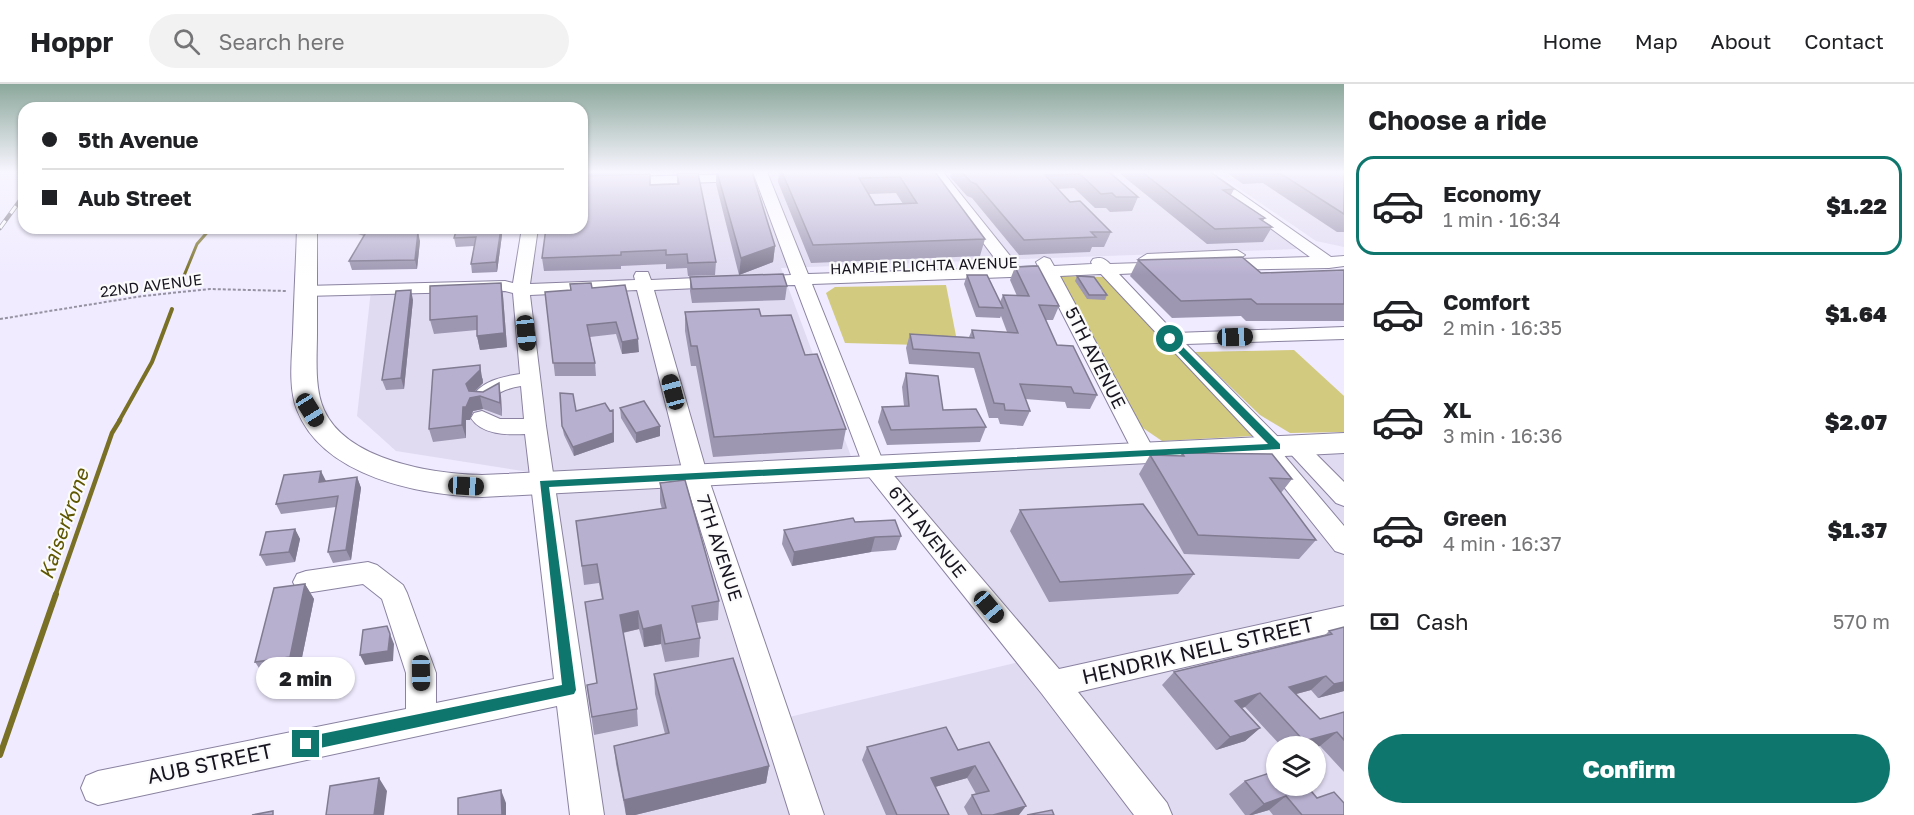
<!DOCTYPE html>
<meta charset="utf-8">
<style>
:root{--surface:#fff;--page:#f2f2f2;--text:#202124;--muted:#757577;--line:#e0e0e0;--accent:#0f766e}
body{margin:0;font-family:"Golos Text",sans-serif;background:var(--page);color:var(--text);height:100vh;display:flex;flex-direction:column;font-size:22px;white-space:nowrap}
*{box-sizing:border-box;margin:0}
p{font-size:20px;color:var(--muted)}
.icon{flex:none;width:33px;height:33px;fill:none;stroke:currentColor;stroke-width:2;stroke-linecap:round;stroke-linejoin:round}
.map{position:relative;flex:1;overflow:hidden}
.details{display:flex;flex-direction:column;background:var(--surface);width:570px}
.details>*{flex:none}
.hud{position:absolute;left:18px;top:18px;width:570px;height:132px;border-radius:18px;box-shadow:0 2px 4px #0004;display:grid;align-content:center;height:132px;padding:0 24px;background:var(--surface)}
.tools{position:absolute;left:1266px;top:652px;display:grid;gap:12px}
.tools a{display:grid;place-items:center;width:60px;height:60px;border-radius:50%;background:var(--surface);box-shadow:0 2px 4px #0004;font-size:30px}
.end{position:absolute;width:27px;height:27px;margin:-14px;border:8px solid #0f766e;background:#fff;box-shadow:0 0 0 3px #fff}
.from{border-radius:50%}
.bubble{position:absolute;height:42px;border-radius:21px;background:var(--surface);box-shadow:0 2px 4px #0004;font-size:20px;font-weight:800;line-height:42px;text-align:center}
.car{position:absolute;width:18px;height:36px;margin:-18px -9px;border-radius:8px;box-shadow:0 0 4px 2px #0007;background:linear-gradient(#222 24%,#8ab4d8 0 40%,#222 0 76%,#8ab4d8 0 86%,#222 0)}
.hud b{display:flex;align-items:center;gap:21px;height:57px;font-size:22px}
.hud b+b{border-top:2px solid var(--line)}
.hud i{width:15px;height:15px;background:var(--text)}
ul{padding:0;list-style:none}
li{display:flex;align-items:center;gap:18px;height:99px;margin:0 12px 9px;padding:0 12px;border:3px solid transparent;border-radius:18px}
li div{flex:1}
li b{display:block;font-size:22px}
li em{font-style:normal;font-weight:800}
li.current{border-color:var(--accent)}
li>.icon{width:54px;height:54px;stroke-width:1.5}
h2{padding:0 24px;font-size:27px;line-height:72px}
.pay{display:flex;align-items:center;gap:15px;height:66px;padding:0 24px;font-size:22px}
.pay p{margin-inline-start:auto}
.action{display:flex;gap:12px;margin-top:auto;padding:12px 24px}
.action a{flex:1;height:69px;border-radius:36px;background:var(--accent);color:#fff;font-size:24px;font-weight:800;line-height:69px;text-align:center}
header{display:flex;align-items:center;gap:36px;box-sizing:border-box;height:84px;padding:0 30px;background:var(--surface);border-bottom:2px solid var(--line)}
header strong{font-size:28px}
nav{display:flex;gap:33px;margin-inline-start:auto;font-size:21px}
.search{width:420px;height:54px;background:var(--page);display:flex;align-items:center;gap:15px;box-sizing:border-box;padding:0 21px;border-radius:33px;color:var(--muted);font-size:22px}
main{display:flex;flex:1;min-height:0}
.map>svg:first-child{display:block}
.built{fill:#e1dbf2;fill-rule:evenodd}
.green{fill:#d2ca7e}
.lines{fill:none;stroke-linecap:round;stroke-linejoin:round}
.stream-far3{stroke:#797026;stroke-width:3}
.stream-far2{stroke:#797026;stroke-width:4}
.stream-far1{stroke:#797026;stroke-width:4.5}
.stream{stroke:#797026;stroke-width:6}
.minor-casing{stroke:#8a82a0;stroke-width:2}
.major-casing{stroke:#8a82a0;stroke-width:2}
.path{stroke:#9692a2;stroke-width:2;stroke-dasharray:3 2;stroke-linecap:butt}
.minor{fill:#fff;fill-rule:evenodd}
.major{fill:#fff;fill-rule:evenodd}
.rail-casing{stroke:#767281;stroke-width:4.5}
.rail{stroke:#fbfbfb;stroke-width:3;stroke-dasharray:9;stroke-linecap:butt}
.wall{fill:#9e97b2;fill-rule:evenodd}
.shaded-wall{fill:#817b91}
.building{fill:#b8b0cf;stroke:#817b91;stroke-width:1.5;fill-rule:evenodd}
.route{fill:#0f766e}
.labels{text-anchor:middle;stroke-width:4.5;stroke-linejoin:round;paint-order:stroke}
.far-street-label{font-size:15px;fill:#181520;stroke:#fbfbfb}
.street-label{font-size:18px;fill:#181520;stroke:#fbfbfb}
.water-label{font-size:20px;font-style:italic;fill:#5e5601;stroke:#fbfbfb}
.near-street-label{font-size:21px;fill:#181520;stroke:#fbfbfb}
</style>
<header>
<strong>Hoppr</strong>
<div class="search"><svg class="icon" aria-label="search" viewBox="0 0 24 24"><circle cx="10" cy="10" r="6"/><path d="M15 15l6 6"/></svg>Search here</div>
<nav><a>Home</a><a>Map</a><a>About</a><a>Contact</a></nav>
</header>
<main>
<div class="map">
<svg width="1344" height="731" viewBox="0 0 1344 731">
<rect width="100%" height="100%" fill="#f0ebff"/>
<path class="built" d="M582,88H924L926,90L1194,88L1297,165L781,184L852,375L681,386L760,640L1032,575L874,383L1344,359V731H587L542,390L396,367L357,332L371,206L521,205L530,144H582ZM1276,663H1316V702H1276Z
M1215,88H1335L1344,94V163L1316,157Z"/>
<path class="green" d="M1059,192L1106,193L1252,352L1162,357L1140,342Z
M946,201L958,262L845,259L826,209L835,203Z
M1294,266L1344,312V348L1290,349L1260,331L1194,268Z"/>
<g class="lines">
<path class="stream-far3" d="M181,199L197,160L211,144"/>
<path class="stream-far2" d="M180,202L182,197
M119,337L152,278L172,225"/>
<path class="stream-far1" d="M55,512L112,349L120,336"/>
<path class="stream" d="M0,671L56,510"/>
<defs>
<path id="minor" d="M753,88H767L808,190L1002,184L930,88H943L1019,183L1038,182L1036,178L1044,173L1050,175L1054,182L1092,180L1091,178L1093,175C1101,173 1104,174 1110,180L1142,179L1139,175L1147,170L1237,166L1245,171L1239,175L1310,173L1194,88H1210L1331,173L1344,172V182L1329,184L1221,186L1213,181L1218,177L1168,179L1172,183L1164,188L1119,190L1175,249L1344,243V255L1186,260L1285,360L1287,357L1295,354L1303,357L1344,398V422L1336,419L1286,365L1282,369L1344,442V470L1335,467L1265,379L1262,373L1267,367L1101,190L1060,192L1156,370L1153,375L1145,378L1137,375L1134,370L1043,192L812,200L884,380L1059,585L1344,522V546L1078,608L1167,719L1172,731H1134L1042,610L866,389L795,201L756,202L750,201L747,197L750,193L791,191Z
M745,90L750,91L752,94L750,97L582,102V94Z
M522,144H538L530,200L635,196L634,192L636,188H648L651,196L720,193L726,194L729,198L726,202L720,203L654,206L708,393L824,731H790L684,393L637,206L530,211L546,342L604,731H570L557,622L98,721L86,716L81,704L86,692L98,687L406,625V589L382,515L363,500L306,509L297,506L293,498L297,490L306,487L368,478L377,481L403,501L407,509L436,589V619L554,595L525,350C507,351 482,351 471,334L474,329L482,327L500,335H524L521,302C514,303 507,305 501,308C490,314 487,322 474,319L471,314C482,297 500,293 520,290L513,209L505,207L305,212L299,211L296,207L299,203L305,202L505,197L513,199Z"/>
<path id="major" d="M297,144H317C317,179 317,214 317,249C317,273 314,304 324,326C347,377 434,390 482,391L1344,349V369L482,413C420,411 323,393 297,326C288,303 292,273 293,249C294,214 296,179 297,144Z"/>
</defs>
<use href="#minor" class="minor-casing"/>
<use href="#major" class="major-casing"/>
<path class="path" d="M0,235L143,212L210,205L287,207"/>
<use href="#minor" class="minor"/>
<use href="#major" class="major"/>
<defs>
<path id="rail" d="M0,144L24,111"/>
</defs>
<use href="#rail" class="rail-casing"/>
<use href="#rail" class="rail"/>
</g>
<path class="wall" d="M582,88H656L582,92Z
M716,88H752L775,162L773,178L739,191L716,100Z
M779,88H935L985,155L980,172L811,179L778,98ZM896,109L903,120L875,121L869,110Z
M952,88H1109L1138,113L1132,127L1110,128L1106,124H1095L1074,104L1057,105L1070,118L1111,148L1104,163H1092L1090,168L1019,171L972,114L967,112L950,93Z
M1118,88H1210L1234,105L1231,111L1265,134L1263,137L1272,143L1263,158L1207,160Z
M1226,88H1344V148H1337L1263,99L1243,100Z
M677,89L716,178L715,191L688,192L687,184L666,185V180L621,182V185L544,187L542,174L650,101H677Z
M357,144H410L409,148L420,157L417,185L352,186L349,177L364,152L358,150Z
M457,144H501L502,151L497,188L472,189L471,180L474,162L456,163L454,154Z
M1138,176L1261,189L1344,186V237H1246L1241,232L1172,234L1130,192Z
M1015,183L1059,222L1053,236H1045L1057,261L1097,311L1090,325L1067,324L1065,318L1025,315L1030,327L1023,342L1000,340L998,334H989L974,284L909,280L906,264L910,250L969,253L972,246L1007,248L1001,232L1000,234L976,233L964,200L967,191L1000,218L1003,211L1017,212L1010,196Z
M1077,192L1107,211L1105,216L1087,215L1075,197Z
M690,193L787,202L785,216L692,219L690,207Z
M501,199L503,212L507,263L480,266L477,252V246L434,250L430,236Z
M570,200L592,204L639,268L622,270L616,250L590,253L595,279L596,292H555L545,208L571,206Z
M413,216L404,305L386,306L382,296Z
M685,228L761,232L805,271L846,345L842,365L713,373L696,282H691L685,247Z
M906,289L943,326L986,343L980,358L887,361L878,338L882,323L904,322L902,303Z
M483,294V299L475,307L501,312L502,332L483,325L473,327L470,336H466V354L433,358L429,345Z
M620,324L660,342V352L636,359L621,334Z
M576,327L614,336V358L574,372L564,351L562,342Z
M1182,369L1292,395L1281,409L1316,456L1299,475L1184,470L1139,390L1150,371L1180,372Z
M357,393L361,404L351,476L333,479L328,468L336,423L281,430L276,420L326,397Z
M660,399L719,517L718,536L697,539L700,554L699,573L665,578L661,560L644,563L639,545L623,549L637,625L638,642L594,651L587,601L597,599L602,515L599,499L584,501L576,437L662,425L660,418Z
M1020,426L1194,490L1178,510L1049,518L1010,447Z
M855,438L901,452L896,466L871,468L792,482L782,460L784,446Z
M295,445L300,455L295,478L266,482L260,471Z
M305,500L314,515L299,588L265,593L255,578Z
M1344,543V607L1318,614L1311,606L1296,610L1320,635L1344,628V688L1320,662L1315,663H1282L1245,623L1242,624L1260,644L1245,657L1216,666L1162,601L1174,588L1324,552L1329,547Z
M654,590L769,682L766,699L635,731H626L616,680L614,662L665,650L655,610Z
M989,658L1019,731H968L964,723L972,711L976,710L967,694L935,703L949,731H886L862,676L867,663L958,666Z
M1245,697L1317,714L1344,731H1273L1269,726L1252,731H1245L1229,710Z"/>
<path class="shaded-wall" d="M404,144H410L405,157L402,148Z
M501,144L502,151L497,188L496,178Z
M418,148L420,157L417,185L415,176Z
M775,162L773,178L739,191L741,174Z
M501,199L503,212L507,263L480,266L477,252Z
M411,206L413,216L404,305L401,294Z
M638,255L639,268L622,270V258Z
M480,281L483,299L469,313L466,300Z
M499,299L501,312L502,332L500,319Z
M480,312L483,325L473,327L470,336H466V354L462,341L463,323L470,314Z
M613,326L614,358L574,372L573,363Z
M660,342V352L636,359V349Z
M321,387L326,397L319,398Z
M357,393L361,404L351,476L346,466Z
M295,445L300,455L295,478L289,468Z
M875,453L871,468L792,482L794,468Z
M305,500L314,515L299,588L290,573Z
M638,527L639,545L621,549L620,531Z
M661,541V560L644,563L643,545Z
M387,542L394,560L393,577L365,581L360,571Z
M1326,592L1311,606L1274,616L1289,603Z
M1344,598V607L1318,614L1334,600Z
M1260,609L1245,623L1221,630L1235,617Z
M1260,644L1245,657L1216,666L1230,653Z
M1337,648L1320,662L1315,663H1297L1304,657Z
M769,682L766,699L635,731H626L624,716Z
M975,682L967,694L924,706L931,694Z
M379,694L387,707L384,731H374Z
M501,706L506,719V731H502Z
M1286,712L1269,726L1252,731H1249L1264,720Z
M1026,722L1019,731H993Z"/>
<path class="building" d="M717,88H752L775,162L741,174Z
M782,88H935L985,155L813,161ZM900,93L917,119L875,121L859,94Z
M962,88H1109L1138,113H1116L1112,109L1101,110L1080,90L1045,91L1070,118L1080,117L1111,148H1091L1096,153L1024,156L976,100L971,98Z
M1142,88H1210L1234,105L1223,106L1265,134L1260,135L1272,143L1215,145Z
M1278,88H1344V130Z
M677,89H698L716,178L688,179L687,170L666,171V166L621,168V171L542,174L546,144H582V92L650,90V101L679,100Z
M366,144H404L402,148H418L415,176L349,177L368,145Z
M457,144H501L496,178L471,180L476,153L454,154Z
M1242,173L1261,189L1344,186V220H1257L1251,215L1181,217L1138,176Z
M1038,182L1059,222L1039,221L1057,261L1073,262L1097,311L1074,309L1071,303L1020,300L1030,327L1005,326L1004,320L994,319L979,269L913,265L910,250L974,254L972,246L1018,249L1003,211L1029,212L1015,183Z
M783,190L787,202L692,205L690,193Z
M967,191H987L1003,224L979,223Z
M1077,192L1094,193L1107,211H1089Z
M501,199L504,249L477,252V232L430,236V202Z
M591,199L592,204L625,201L638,255L622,258L616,238L587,241L595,279H553L545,208L571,206L570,200Z
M411,206L401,294L382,296L396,207Z
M759,225L761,232L791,231L805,271L817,270L846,345L714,353L697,262H691L685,228Z
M480,281V286L466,300L469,307L483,308L499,299L500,319L480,312L470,314L466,323H463L462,341L429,345L433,286Z
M906,289L938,292L943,326L976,325L986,343L891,346L882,323L909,322Z
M560,309L573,310L576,327L605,319L610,327L613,326V349L573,363L562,342Z
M644,317L660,342L636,349L620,324Z
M1182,369L1272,370L1292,395L1270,394L1316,456L1198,451L1150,371L1184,372Z
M321,387L319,398L357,393L346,466L328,468L338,412L276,420L284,391Z
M685,396L719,517L692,522L700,554L665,560L661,541L643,545L638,527L620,531L637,625L592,633L587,601L597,599L585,518L603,515L597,480L582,482L576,437L666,424L660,399Z
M1143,420L1194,490L1060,498L1020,426Z
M853,434L855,438L895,436L901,452L875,453L794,468L784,446Z
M295,445L289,468L260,471L266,448Z
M305,500L290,573L255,578L274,504Z
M387,542L390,550L388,567L360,571L363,546Z
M1344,543V598L1334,600L1326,592L1289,603L1320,635L1344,628V656L1337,648L1304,657L1260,609L1235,617L1260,644L1230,653L1174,588L1332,550L1329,547Z
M733,574L769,682L624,716L614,662L669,649L654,590Z
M946,643L958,666L989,658L1026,722L993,731H982L972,711L989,707L975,682L931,694L949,731H897L867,663Z
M1276,687V702H1307L1317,714L1334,708L1344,719V731H1302L1286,712L1264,720L1245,697Z
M379,694L374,731H326L330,702Z
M501,706L502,731H458V714Z
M1052,726L1054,731H1027Z
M273,727V731H252Z"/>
<linearGradient id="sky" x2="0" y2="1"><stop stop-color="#8ca89c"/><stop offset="0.46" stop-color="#f8f6ff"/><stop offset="1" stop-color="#f8f6ff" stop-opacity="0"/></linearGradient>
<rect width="1344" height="191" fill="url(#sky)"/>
<path class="route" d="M1167,253H1173L1280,360V365L549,403L576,606L574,610L306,667L301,665L299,660L301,655L306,653L562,601L540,397L1268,360L1167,257Z"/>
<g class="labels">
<g class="far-street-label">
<text transform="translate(924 182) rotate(-2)" y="5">HAMPIE PLICHTA AVENUE</text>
<text transform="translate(151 202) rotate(-7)" y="5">22ND AVENUE</text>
</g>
<g class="street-label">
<text transform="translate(1095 274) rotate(63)" y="6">5TH AVENUE</text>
<text transform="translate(927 448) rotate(51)" y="6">6TH AVENUE</text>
<text transform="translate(719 464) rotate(72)" y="6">7TH AVENUE</text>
</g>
<g class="water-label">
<text transform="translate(64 440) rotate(-71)" y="7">Kaiserkrone</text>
</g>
<g class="near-street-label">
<text transform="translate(1198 567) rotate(-13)" y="7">HENDRIK NELL STREET</text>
<text transform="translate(210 680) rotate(-12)" y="7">AUB STREET</text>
</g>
</g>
</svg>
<div class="tools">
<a><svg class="icon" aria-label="layers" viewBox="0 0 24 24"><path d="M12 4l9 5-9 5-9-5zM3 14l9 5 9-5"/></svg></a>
</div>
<i class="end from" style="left:1170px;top:255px"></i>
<i class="end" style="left:306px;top:660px"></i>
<div class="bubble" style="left:256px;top:573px;width:99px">2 min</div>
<i class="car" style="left:526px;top:249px;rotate:174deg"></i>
<i class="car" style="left:1235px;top:253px;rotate:88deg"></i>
<i class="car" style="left:673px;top:308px;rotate:345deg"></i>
<i class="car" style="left:310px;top:326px;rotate:148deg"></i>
<i class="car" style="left:466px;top:402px;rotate:93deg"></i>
<i class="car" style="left:989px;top:523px;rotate:140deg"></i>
<i class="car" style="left:421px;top:589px;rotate:179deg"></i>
<div class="hud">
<b><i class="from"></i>5th Avenue</b>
<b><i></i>Aub Street</b>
</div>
</div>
<section class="details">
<h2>Choose a ride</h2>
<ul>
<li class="current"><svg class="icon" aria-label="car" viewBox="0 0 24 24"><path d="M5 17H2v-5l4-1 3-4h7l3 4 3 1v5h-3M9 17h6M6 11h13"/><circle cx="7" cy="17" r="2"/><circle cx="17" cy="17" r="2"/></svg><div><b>Economy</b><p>1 min · 16:34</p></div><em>$1.22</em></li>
<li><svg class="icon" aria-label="car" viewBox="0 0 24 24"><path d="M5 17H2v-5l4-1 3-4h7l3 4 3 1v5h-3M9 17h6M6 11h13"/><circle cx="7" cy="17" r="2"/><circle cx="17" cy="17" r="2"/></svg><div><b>Comfort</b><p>2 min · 16:35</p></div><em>$1.64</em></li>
<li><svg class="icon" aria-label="car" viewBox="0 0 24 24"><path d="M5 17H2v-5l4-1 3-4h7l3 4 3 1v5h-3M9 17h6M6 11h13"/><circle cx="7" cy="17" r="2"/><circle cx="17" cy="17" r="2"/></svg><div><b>XL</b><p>3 min · 16:36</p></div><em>$2.07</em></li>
<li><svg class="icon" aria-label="car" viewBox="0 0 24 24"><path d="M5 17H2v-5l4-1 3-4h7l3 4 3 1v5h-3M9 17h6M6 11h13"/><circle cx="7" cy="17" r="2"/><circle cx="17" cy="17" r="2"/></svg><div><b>Green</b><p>4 min · 16:37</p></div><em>$1.37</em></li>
</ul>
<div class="pay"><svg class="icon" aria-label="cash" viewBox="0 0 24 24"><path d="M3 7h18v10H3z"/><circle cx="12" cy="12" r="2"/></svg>Cash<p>570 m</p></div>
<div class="action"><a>Confirm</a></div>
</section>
</main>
